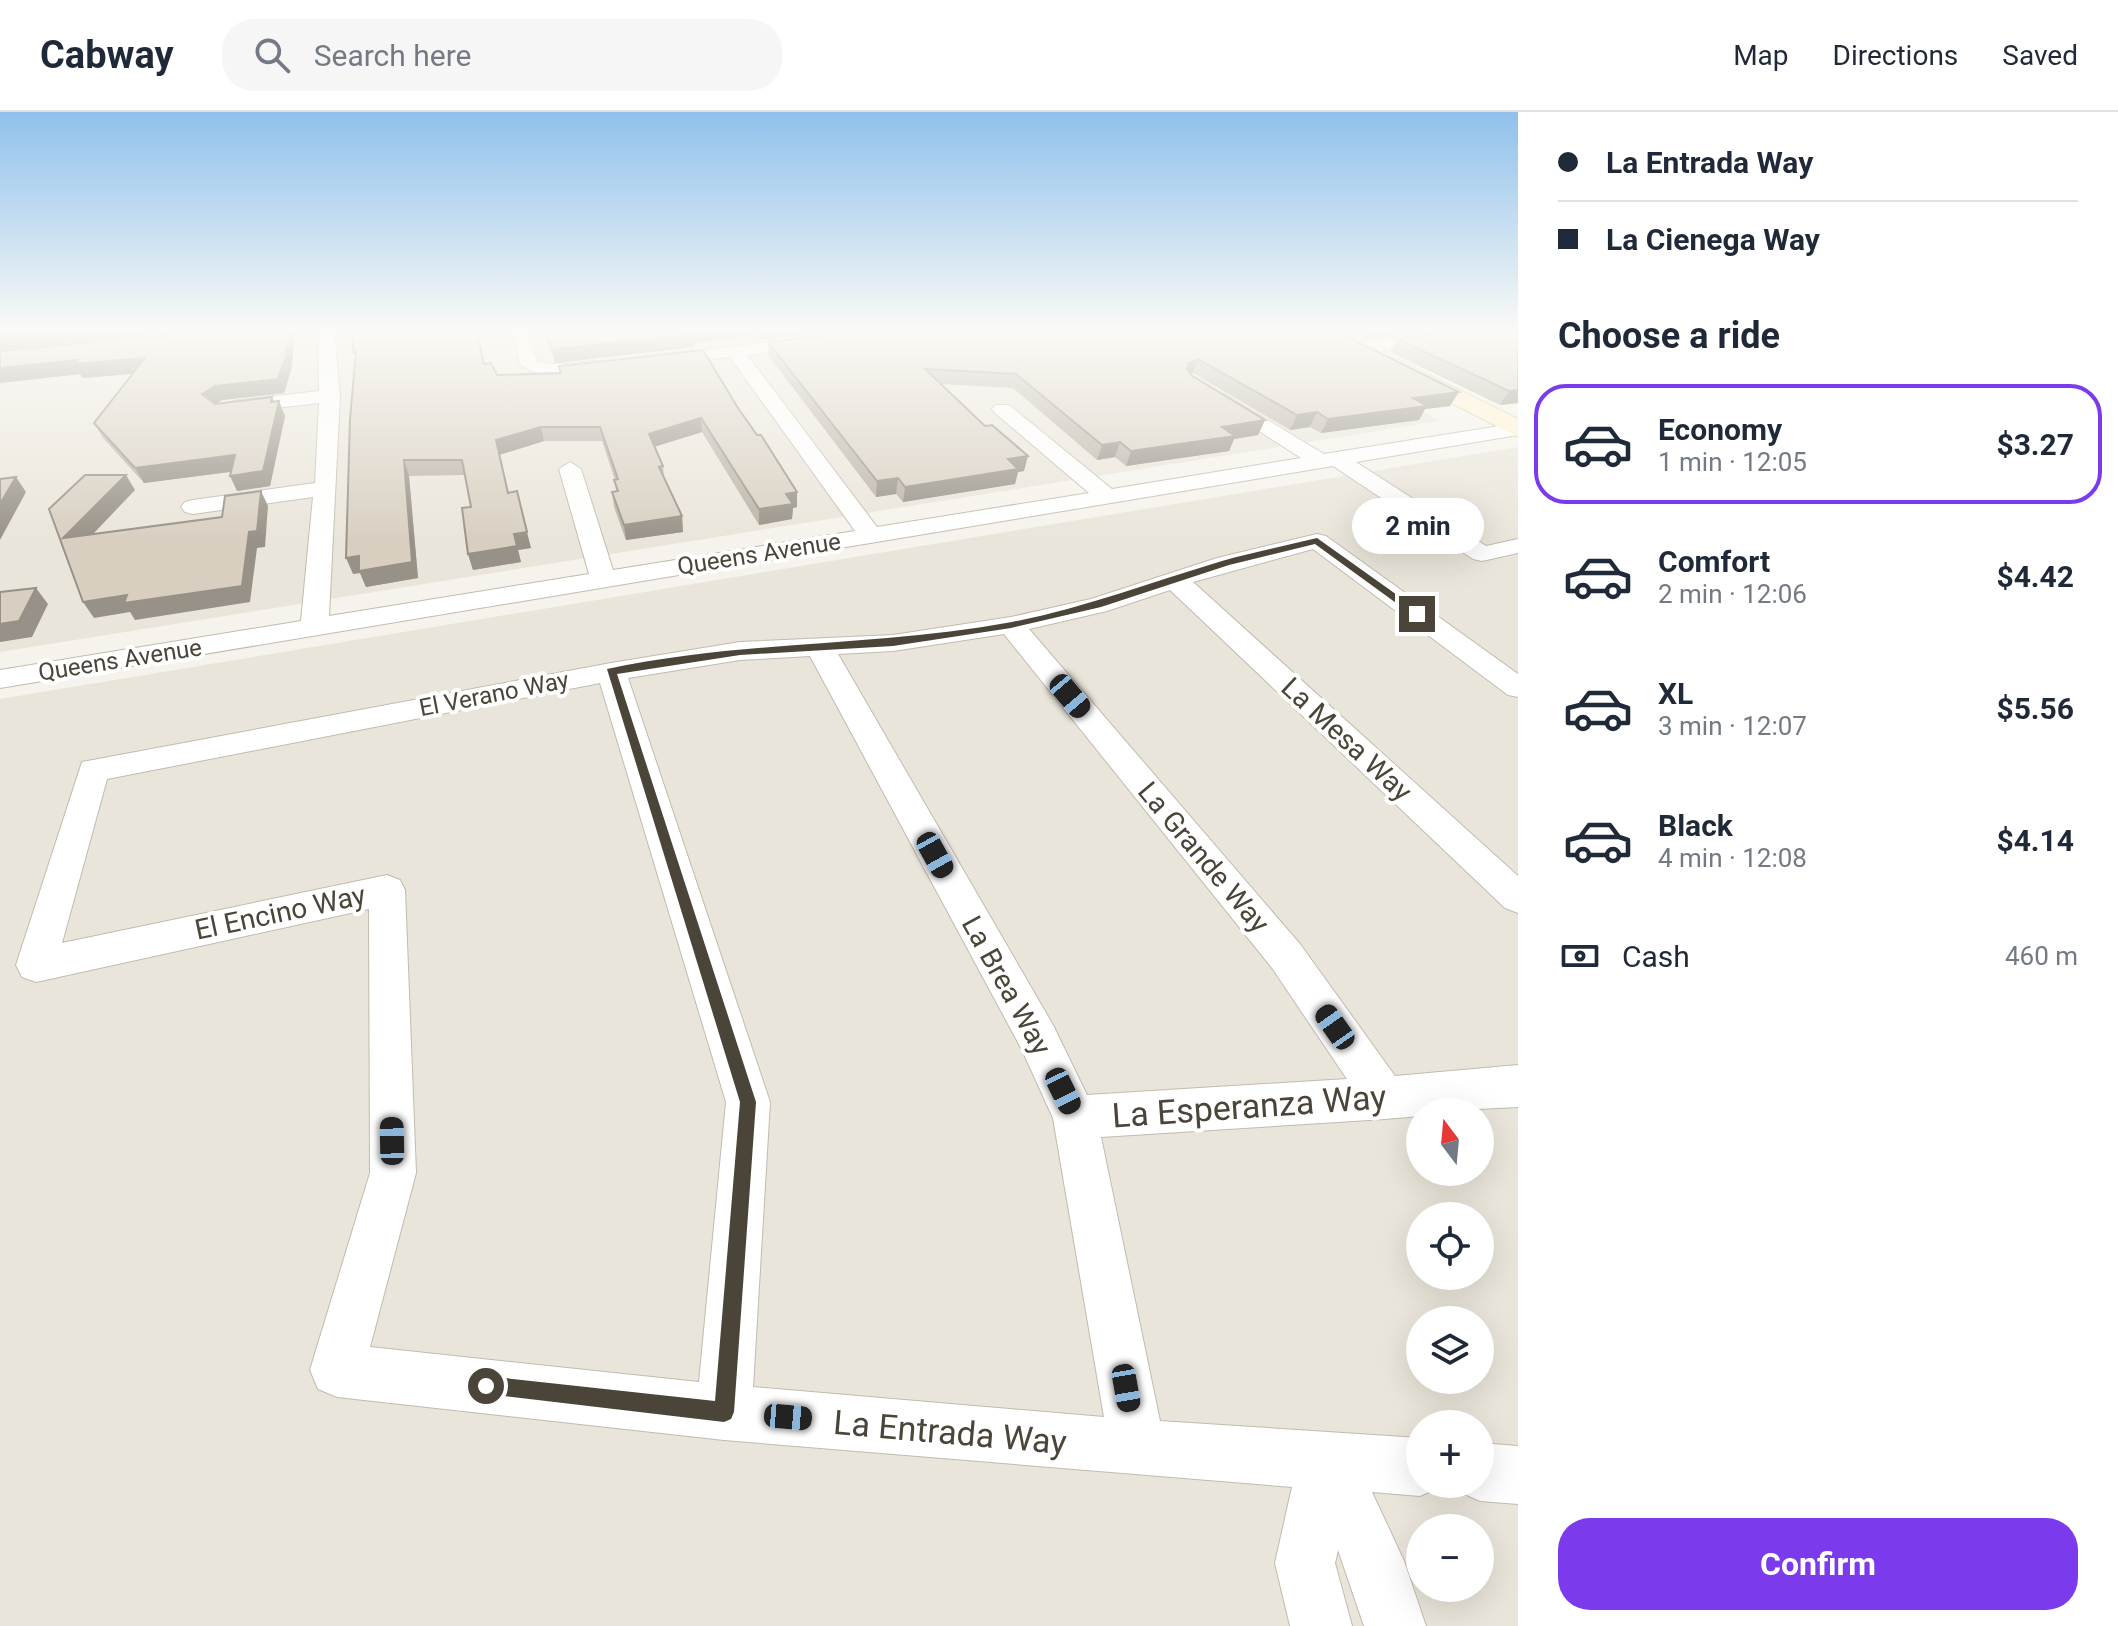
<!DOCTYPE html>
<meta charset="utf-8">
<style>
:root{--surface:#fff;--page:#f6f6f7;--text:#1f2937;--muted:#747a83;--line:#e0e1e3;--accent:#7c3aed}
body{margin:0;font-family:Roboto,sans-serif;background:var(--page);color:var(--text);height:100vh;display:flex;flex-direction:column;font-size:30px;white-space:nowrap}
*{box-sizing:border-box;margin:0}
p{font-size:26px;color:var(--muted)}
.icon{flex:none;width:44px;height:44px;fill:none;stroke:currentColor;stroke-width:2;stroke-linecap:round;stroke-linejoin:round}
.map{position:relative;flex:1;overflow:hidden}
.panel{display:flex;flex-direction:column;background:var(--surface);width:600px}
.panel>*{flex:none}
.guide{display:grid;align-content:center;height:176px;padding:0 40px;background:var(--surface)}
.needle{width:52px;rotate:344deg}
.controls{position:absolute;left:1406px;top:986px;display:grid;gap:16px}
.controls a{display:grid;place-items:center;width:88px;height:88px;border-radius:50%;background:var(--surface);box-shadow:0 8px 32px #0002;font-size:40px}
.end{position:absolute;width:36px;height:36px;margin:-18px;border:10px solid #4b4439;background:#fff;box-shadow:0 0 0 4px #fff}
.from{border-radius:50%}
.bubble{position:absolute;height:56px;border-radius:28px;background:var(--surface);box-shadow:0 8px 32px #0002;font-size:26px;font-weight:700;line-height:56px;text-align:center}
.car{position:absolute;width:24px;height:48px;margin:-24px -12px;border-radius:10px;box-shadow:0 0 6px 2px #0007;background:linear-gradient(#222 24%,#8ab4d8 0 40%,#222 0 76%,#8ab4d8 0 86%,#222 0)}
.guide b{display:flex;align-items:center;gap:28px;height:76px;font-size:30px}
.guide b+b{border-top:2px solid var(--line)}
.guide i{width:20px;height:20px;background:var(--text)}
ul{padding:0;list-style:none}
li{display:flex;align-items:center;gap:24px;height:120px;margin:0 16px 12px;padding:0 24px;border:4px solid transparent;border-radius:32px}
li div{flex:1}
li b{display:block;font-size:30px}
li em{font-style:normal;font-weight:700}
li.active{border-color:var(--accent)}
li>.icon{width:72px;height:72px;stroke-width:1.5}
h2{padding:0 40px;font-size:36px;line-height:96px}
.pay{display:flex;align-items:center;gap:20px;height:88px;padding:0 40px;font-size:30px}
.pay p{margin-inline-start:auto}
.cta{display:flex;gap:16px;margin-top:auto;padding:16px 40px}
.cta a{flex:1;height:92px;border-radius:32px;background:var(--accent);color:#fff;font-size:32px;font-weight:700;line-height:92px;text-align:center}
header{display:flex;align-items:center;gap:48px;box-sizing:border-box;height:112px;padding:0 40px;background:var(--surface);border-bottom:2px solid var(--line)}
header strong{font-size:38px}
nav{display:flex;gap:44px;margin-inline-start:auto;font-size:28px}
.search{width:560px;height:72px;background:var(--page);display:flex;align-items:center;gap:20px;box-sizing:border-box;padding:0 28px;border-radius:32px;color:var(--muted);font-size:30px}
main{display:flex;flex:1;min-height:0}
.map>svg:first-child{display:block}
.residential{fill:#eae5da;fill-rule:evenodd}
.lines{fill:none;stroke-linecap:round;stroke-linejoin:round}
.street-casing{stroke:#c2bbae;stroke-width:2}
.secondary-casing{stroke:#d6c79b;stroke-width:2}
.street{fill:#fff;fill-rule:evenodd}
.secondary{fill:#fff3cd;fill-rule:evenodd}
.wall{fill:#bab2a6}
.shaded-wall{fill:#979187}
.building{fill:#d8cfc1;stroke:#979187;stroke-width:2}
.route{fill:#4b4439}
.labels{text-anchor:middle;stroke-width:8;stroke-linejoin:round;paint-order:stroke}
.far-street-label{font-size:24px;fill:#4b4439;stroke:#fff}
.street-label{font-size:28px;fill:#4b4439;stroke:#fff}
.near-street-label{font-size:34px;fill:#4b4439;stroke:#fff}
</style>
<header>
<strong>Cabway</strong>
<div class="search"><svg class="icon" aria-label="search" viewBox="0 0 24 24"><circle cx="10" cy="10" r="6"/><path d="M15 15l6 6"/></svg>Search here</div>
<nav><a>Map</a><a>Directions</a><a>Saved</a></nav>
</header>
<main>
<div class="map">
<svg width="1518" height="1514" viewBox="0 0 1518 1514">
<rect width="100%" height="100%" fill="#f6f3ec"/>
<path class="residential" d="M0,218H1274L1440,309L0,540Z
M1518,335V1514H0V587ZM1420,1000H1480V1060H1420ZM1420,1104H1480V1164H1420ZM1420,1208H1480V1268H1420ZM1420,1312H1480V1372H1420ZM1420,1416H1480V1476H1420Z"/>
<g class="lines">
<defs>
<path id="street" d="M318,218H334L340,284L329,504L589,462L559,357L570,350L581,357L613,458L855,419L730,245L657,253L648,248L657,243L817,225L823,226L826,230L823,234L747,243L877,415L1089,381L995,301L992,297L995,293H1009L1112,377L1301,346L1217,292L1214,288L1217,284L1224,282L1324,342L1518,311V323L1356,350L1486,434L1518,427V441L1482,449L1473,447L1333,354L0,576V558L301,509L313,385L193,402L185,400L181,395L185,390L193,388L315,371L319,291L233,301L223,295L233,289L319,279Z
M512,218H528L537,249C560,258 602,242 615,254C599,269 536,268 520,252Z
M1459,218H1507L1499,223L1358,241L1349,236L1358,231Z
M1317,422L1326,424L1518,562V585L1508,583L1313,437L1193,470L1518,764V801L1505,796L1170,478L1107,499L1029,517L1300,832L1395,964L1518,953V995L1420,1000V1004L1385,1007L1101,1025L1160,1309L1420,1326V1372H1442L1440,1375L1420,1384L1372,1380L1404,1449L1426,1514H1364L1338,1438L1335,1451L1352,1514H1290L1275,1451L1292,1375L724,1328L337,1285L318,1277L310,1258L370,1061L369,797L36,870L22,865L16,853L82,650L611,551L740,530L893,523L1011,505L1091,487L1217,446ZM1004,522L1272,856L1347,967L1087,983L1053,913L838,542L893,539ZM810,544L1022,938L1053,1006L1104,1305L753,1275L770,990L628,566L740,548ZM600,571L726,990L699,1270L370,1235L416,1061L405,778L400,768L387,763L62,831L107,667Z
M1480,1331L1518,1334V1392L1480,1389L1460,1380L1456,1372H1480Z"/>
<path id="secondary" d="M1313,218H1339L1518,307V325L1316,222Z"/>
</defs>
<use href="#street" class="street-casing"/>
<use href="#secondary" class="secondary-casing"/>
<use href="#street" class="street"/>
<use href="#secondary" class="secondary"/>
</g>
<path class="wall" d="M221,218H296L291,258L284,281L222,288L216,291L275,290L285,304L270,374L237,379L231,360L144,371L103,326L94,311L133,262L83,266L80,262L0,271V239Z
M543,218H846L757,228L750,224L694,231V235L555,251Z
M1334,218L1450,294L1425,297L1419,308L1321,321L1310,315L1290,318L1193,261L1190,262L1265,308L1258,323L1234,327L1229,339L1126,354L1115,345L1097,348L1013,276L941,272L1024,359L1018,360L1015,372L903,390L896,382L876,385L768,243V230Z
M1345,218H1435L1364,227Z
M1465,218L1518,291L1500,293L1390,240L1397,227Z
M703,238L797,395L793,396L792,407L759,413L702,320L654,335L663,354L664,365L682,404L683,420L626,428L614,395L612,380L616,379L615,368L602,329H544L499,343L508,381L531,436L518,438L521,450L473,458L468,442L471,395L465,363L409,364L418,466L366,475L360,461L353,462L350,307L484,252L497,263L560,261L559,254Z"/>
<path class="shaded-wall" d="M58,218H199L0,238V224Z
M290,218H296L291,258L284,281L222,288L209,296L202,282Z
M691,218H750V224L694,231V235L555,251L553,237Z
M757,218H846L757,228Z
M1369,218H1435L1364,227Z
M145,246L152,260L83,266L80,262L0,271V256L77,248Z
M1198,247L1193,261L1184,265L1189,251Z
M1518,278V291L1500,293L1509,279Z
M1459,280L1450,294L1425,297L1419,308L1321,321L1328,307L1413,286Z
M272,285L277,296L279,289L285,304L270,374L237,379L230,364L271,290Z
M1317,300L1310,315L1290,318L1297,303Z
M701,306L702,320L650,336L649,322Z
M1265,308L1258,323L1234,327L1229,339L1126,354L1131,339L1222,315Z
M541,315L544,329L499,343L496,328Z
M1120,330L1115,345L1097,348L1102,333Z
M235,343L243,358L144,371L135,356Z
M1028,344L1024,359L1018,360L1015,372L903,390L905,375L1008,347Z
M404,348L409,364L418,466L366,475L360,461L353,462L346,446L359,444Z
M126,363L135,378L74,442L63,426Z
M16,365L26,380L0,428V392Z
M898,366L896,382L876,385L877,369Z
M261,379L268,394L265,435L257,436L250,490L135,508L130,500L94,506L83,490L249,420Z
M797,380V395L793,396L792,407L759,413V397L786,382Z
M682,404L683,420L626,428L624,413Z
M527,420L531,436L518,438L521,450L473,458L468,442L514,422Z
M36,476L48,492L32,525L0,530V512Z"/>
<path class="building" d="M0,218H58L0,224Z
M221,218H290L286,244L278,267L215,274L202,282L215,292L272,285L271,290L279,289L263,359L230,364L235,343L135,356L94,311L145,246L74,252L77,248L0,256V239Z
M353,218H476L484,252L491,251L497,263L561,261L559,254L703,238L738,296L757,323H761L797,380L786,382L793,392L759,397L701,306L649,322L663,354L659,355L682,404L624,413L612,380L618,379L614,368L618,367L600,315H541L496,328L508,381L517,379L527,420L514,422L517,434L468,442L462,396L471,395L462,348H404L412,450L359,459V444L346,446L350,307L356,239L353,240Z
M546,218H691L694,222L553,237Z
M874,218H1334L1459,280L1413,286L1427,294L1328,307L1317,300L1297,303L1198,247L1189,251L1187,257L1191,263L1265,308L1222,315L1235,324L1131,339L1120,330L1102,333L1016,262L925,257L985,314L992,313L1028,344L1008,347L1018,357L905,375L898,366L877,369L768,230Z
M1465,218H1518V278L1509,279L1397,227Z
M85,363H126L63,426L222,405L225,384L261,379L257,419L249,420L242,474L124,491L127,483L83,490L49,397Z
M16,365L0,392V367Z
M36,476L19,509L0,512V480Z"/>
<linearGradient id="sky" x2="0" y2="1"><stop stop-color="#8fc1ec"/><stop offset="0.51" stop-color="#fbfaf6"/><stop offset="1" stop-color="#fbfaf6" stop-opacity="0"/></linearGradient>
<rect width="1518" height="430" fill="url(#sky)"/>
<path class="route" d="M1317,426L1421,500V504H1414L1315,432L1229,453L1101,495L1011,516L893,534L740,543L617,562L756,990L734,1300L731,1307L724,1310L479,1281L476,1274L479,1267L486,1264L715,1289L740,990L607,557C741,528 878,535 1012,510C1084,496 1152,470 1222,449C1253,440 1285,434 1317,426Z"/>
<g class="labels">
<g class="far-street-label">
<text transform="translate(759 442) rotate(-9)" y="8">Queens Avenue</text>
<text transform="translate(120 548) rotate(-9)" y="8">Queens Avenue</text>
<text transform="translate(494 582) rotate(-11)" y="8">El Verano Way</text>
</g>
<g class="street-label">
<text transform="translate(1347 627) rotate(43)" y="10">La Mesa Way</text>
<text transform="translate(1204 745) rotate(50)" y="10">La Grande Way</text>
<text transform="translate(280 800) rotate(-12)" y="10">El Encino Way</text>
<text transform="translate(1007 873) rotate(61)" y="10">La Brea Way</text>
</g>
<g class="near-street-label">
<text transform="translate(1249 994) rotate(-4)" y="12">La Esperanza Way</text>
<text transform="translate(950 1320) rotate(5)" y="12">La Entrada Way</text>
</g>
</g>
</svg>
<div class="controls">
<a><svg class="needle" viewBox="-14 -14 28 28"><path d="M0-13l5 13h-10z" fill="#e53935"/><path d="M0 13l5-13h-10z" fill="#747a83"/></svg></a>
<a><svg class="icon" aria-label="locate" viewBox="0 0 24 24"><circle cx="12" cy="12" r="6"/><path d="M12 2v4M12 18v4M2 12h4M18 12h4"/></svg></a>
<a><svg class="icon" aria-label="layers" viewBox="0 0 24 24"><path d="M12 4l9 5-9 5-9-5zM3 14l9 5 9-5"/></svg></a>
<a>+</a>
<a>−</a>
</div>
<i class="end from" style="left:486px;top:1274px"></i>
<i class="end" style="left:1417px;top:502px"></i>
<div class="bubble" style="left:1352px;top:386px;width:132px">2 min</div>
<i class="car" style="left:1070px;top:584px;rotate:140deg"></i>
<i class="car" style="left:935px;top:743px;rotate:151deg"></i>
<i class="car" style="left:1335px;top:915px;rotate:325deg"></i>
<i class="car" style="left:1063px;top:979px;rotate:154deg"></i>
<i class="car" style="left:392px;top:1029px;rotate:359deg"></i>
<i class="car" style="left:1126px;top:1276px;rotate:170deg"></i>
<i class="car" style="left:788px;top:1305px;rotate:95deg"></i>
</div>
<section class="panel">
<div class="guide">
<b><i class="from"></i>La Entrada Way</b>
<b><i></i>La Cienega Way</b>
</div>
<h2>Choose a ride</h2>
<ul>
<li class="active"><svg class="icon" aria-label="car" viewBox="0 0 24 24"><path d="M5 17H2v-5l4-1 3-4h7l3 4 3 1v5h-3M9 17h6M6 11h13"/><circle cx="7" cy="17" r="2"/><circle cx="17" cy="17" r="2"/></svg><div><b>Economy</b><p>1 min · 12:05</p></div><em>$3.27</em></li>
<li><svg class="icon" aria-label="car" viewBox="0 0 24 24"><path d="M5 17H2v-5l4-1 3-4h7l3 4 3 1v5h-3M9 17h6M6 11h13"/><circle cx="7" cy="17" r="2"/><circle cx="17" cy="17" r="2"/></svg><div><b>Comfort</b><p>2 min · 12:06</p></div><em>$4.42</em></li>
<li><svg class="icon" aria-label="car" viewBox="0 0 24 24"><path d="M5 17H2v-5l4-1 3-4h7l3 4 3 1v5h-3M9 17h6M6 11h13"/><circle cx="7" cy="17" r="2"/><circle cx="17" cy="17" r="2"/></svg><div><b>XL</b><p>3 min · 12:07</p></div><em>$5.56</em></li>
<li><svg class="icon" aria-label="car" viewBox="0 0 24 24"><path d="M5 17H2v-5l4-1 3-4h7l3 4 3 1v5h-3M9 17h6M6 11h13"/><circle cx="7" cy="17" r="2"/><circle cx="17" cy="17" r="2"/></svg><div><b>Black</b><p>4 min · 12:08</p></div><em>$4.14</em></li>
</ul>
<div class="pay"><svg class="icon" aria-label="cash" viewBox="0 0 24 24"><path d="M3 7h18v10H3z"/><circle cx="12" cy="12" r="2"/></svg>Cash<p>460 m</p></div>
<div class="cta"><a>Confirm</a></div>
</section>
</main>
